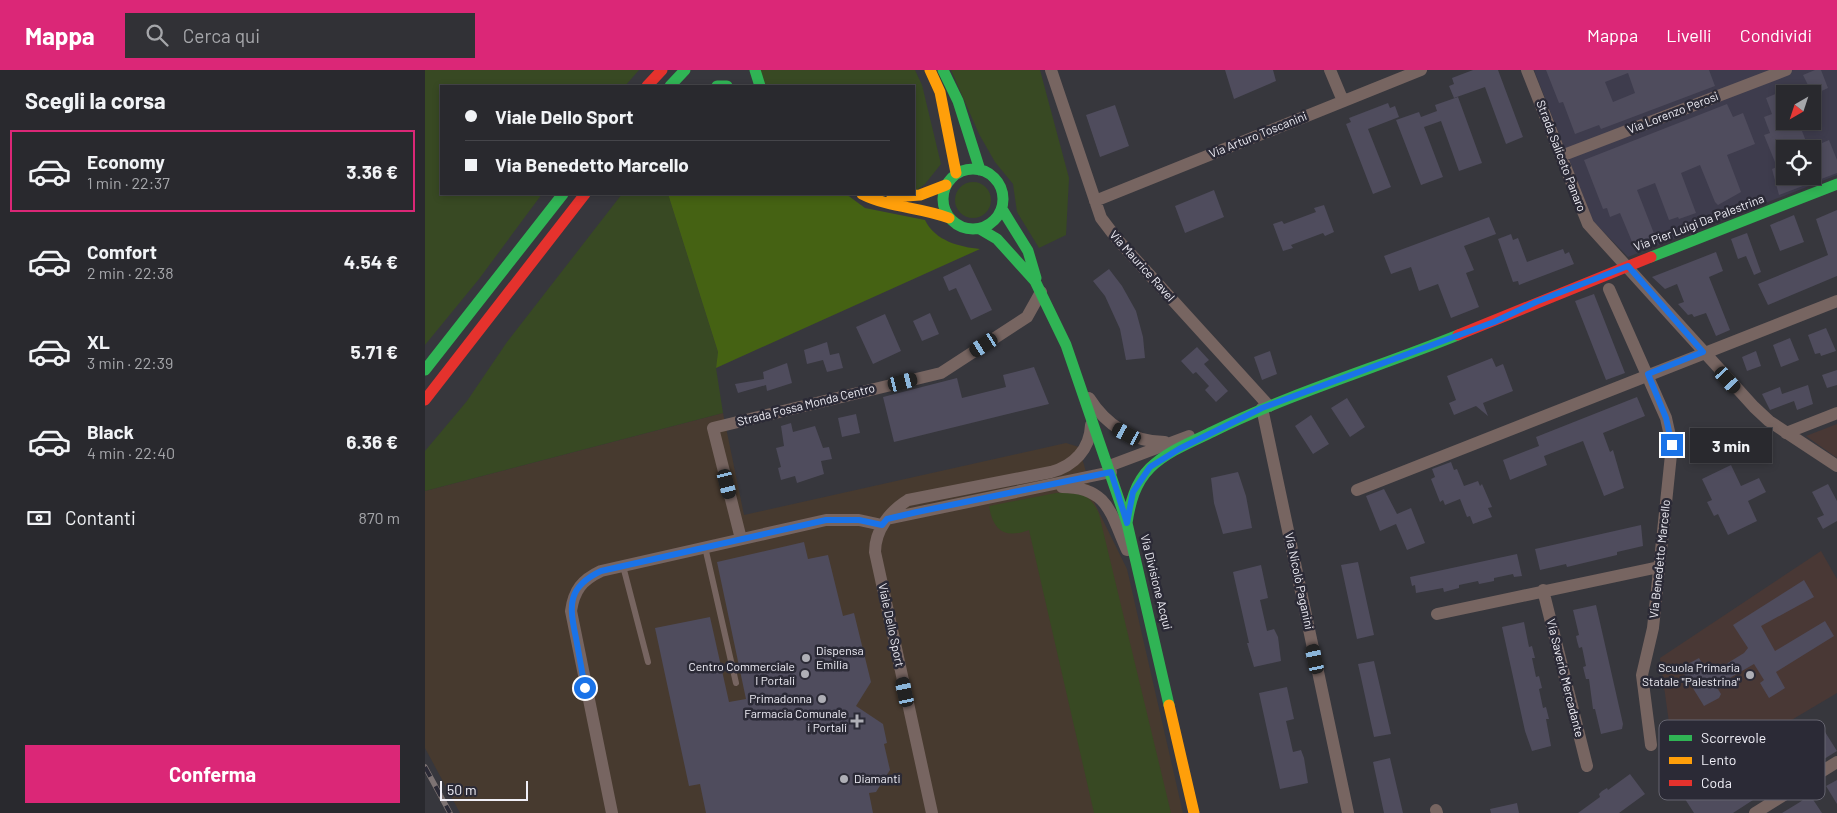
<!DOCTYPE html>
<html lang="it">
<meta charset="utf-8">
<style>
:root{--surface:#29292e;--page:#313136;--text:#f1f3f6;--muted:#a5a6aa;--line:#45454a;--accent:#db2777}
body{margin:0;font-family:Barlow,sans-serif;background:var(--page);color:var(--text);height:100vh;display:flex;flex-direction:column;font-size:19px;white-space:nowrap}
*{box-sizing:border-box;margin:0}
p{font-size:16px;color:var(--muted)}
.icon{flex:none;width:28px;height:28px;fill:none;stroke:currentColor;stroke-width:2;stroke-linecap:round;stroke-linejoin:round}
.map{position:relative;flex:1;overflow:hidden}
.side{display:flex;flex-direction:column;background:var(--surface);width:425px}
.side>*{flex:none}
.top-card{position:absolute;left:15px;top:15px;width:475px;height:110px;border-radius:0px;box-shadow:0 2px 8px #0003,0 0 0 1px var(--line);display:grid;align-content:center;height:110px;padding:0 25px;background:var(--surface)}
.needle{width:32px;rotate:219deg}
.controls{position:absolute;left:1351px;top:15px;display:grid;gap:10px}
.controls a{display:grid;place-items:center;width:45px;height:45px;border-radius:0px;background:var(--surface);box-shadow:0 2px 8px #0003,0 0 0 1px var(--line);font-size:25px}
.scale{position:absolute;left:15px;bottom:12px;width:88px;box-sizing:border-box;padding-left:5px;border:2px solid #f0eff7;border-top:0;font-size:14px;line-height:18px;white-space:nowrap;color:#f0eff7;-webkit-text-stroke:4px #2b2a36;paint-order:stroke}
.end{position:absolute;width:22px;height:22px;margin:-11px;border:6px solid #1a73e8;background:#fff;box-shadow:0 0 0 2px #fff}
.from{border-radius:50%}
.bubble{position:absolute;height:35px;border-radius:0px;background:var(--surface);box-shadow:0 2px 8px #0003,0 0 0 1px var(--line);font-size:16px;font-weight:700;line-height:35px;text-align:center}
.car{position:absolute;width:15px;height:30px;margin:-15px -8px;border-radius:6px;box-shadow:0 0 4px 1px #0007;background:linear-gradient(#222 24%,#8ab4d8 0 40%,#222 0 76%,#8ab4d8 0 86%,#222 0)}
.top-card b{display:flex;align-items:center;gap:18px;height:48px;font-size:19px}
.top-card b+b{border-top:1px solid var(--line)}
.top-card i{width:12px;height:12px;background:var(--text)}
ul{padding:0;list-style:none}
li{display:flex;align-items:center;gap:15px;height:82px;margin:0 10px 8px;padding:0 15px;border:2px solid transparent;border-radius:0px}
li div{flex:1}
li b{display:block;font-size:19px}
li em{font-style:normal;font-weight:700}
li.active{border-color:var(--accent)}
li>.icon{width:45px;height:45px;stroke-width:1.5}
h2{padding:0 25px;font-size:22px;line-height:60px}
.pay{display:flex;align-items:center;gap:12px;height:55px;padding:0 25px;font-size:19px}
.pay p{margin-inline-start:auto}
.button{display:flex;gap:10px;margin-top:auto;padding:10px 25px}
.button a{flex:1;height:58px;border-radius:0px;background:var(--accent);color:#fff;font-size:20px;font-weight:700;line-height:58px;text-align:center}
header{display:flex;align-items:center;gap:30px;box-sizing:border-box;height:70px;padding:0 25px;background:var(--accent);color:#fff}
header strong{font-size:24px}
nav{display:flex;gap:28px;margin-inline-start:auto;font-size:18px}
.search{width:350px;height:45px;background:var(--page);display:flex;align-items:center;gap:12px;box-sizing:border-box;padding:0 18px;border-radius:0px;color:var(--muted);font-size:19px}
main{display:flex;flex:1;min-height:0}
.map>svg:first-child{display:block}
.commercial{fill:#473a2f}
.built{fill:#3e3c4d;fill-rule:evenodd}
.education{fill:#493835}
.green{fill:#384923}
.forest{fill:#456213}
.building{fill:#4f4c5d;fill-rule:evenodd}
.lines{fill:none;stroke-linecap:round;stroke-linejoin:round}
.lane{stroke:#776561;stroke-width:6}
.street{stroke:#776561;stroke-width:12}
.fast{stroke:#30b455;stroke-width:11}
.slow{stroke:#ff9f0a;stroke-width:11}
.jam{stroke:#e5322d;stroke-width:11}
.rail-casing{stroke:#7d7373;stroke-width:5.5}
.rail{stroke:#2b2a36;stroke-width:4;stroke-dasharray:11;stroke-linecap:butt}
.route{stroke:#1a73e8;stroke-width:6}
.poi-dot{fill:#afafb6;stroke:#2b2a36;stroke-width:2}
.labels{text-anchor:middle;stroke-width:5;stroke-linejoin:round;paint-order:stroke}
.street-label{font-size:12px;fill:#f0eff7;stroke:#2b2a36}
.poi-label{font-size:12px;fill:#f0eff7;stroke:#2b2a36;text-anchor:end}
.key{fill:#2b2a36;stroke:#666570;stroke-width:1}
.key-label{font-size:14px;fill:#f0eff7}
</style>
<header>
<strong>Mappa</strong>
<div class="search"><svg class="icon" aria-label="search" viewBox="0 0 24 24"><circle cx="10" cy="10" r="6"/><path d="M15 15l6 6"/></svg>Cerca qui</div>
<nav><a>Mappa</a><a>Livelli</a><a>Condividi</a></nav>
</header>
<main>
<section class="side">
<h2>Scegli la corsa</h2>
<ul>
<li class="active"><svg class="icon" aria-label="car" viewBox="0 0 24 24"><path d="M5 17H2v-5l4-1 3-4h7l3 4 3 1v5h-3M9 17h6M6 11h13"/><circle cx="7" cy="17" r="2"/><circle cx="17" cy="17" r="2"/></svg><div><b>Economy</b><p>1 min · 22:37</p></div><em>3.36 €</em></li>
<li><svg class="icon" aria-label="car" viewBox="0 0 24 24"><path d="M5 17H2v-5l4-1 3-4h7l3 4 3 1v5h-3M9 17h6M6 11h13"/><circle cx="7" cy="17" r="2"/><circle cx="17" cy="17" r="2"/></svg><div><b>Comfort</b><p>2 min · 22:38</p></div><em>4.54 €</em></li>
<li><svg class="icon" aria-label="car" viewBox="0 0 24 24"><path d="M5 17H2v-5l4-1 3-4h7l3 4 3 1v5h-3M9 17h6M6 11h13"/><circle cx="7" cy="17" r="2"/><circle cx="17" cy="17" r="2"/></svg><div><b>XL</b><p>3 min · 22:39</p></div><em>5.71 €</em></li>
<li><svg class="icon" aria-label="car" viewBox="0 0 24 24"><path d="M5 17H2v-5l4-1 3-4h7l3 4 3 1v5h-3M9 17h6M6 11h13"/><circle cx="7" cy="17" r="2"/><circle cx="17" cy="17" r="2"/></svg><div><b>Black</b><p>4 min · 22:40</p></div><em>6.36 €</em></li>
</ul>
<div class="pay"><svg class="icon" aria-label="cash" viewBox="0 0 24 24"><path d="M3 7h18v10H3z"/><circle cx="12" cy="12" r="2"/></svg>Contanti<p>870 m</p></div>
<div class="button"><a>Conferma</a></div>
</section>
<div class="map">
<svg width="1412" height="743" viewBox="0 0 1412 743">
<rect width="100%" height="100%" fill="#37373d"/>
<path class="commercial" d="M298,343L319,445L641,373L654,377L670,434L702,499L758,743H35L0,678V421Z"/>
<path class="built" d="M1109,0H1412V105L1203,187L1168,151ZM1360,24H1388V51H1360ZM1360,79H1388V106H1360Z"/>
<path class="education" d="M1412,354V388L1381,366Z
M1396,481L1412,509V623L1253,717L1235,588Z"/>
<path class="green" d="M0,0H214L200,16H16V124H117L54,209L0,275Z
M335,0H490L497,15L516,94L500,114L489,122V16H340Z
M526,0H615L644,108L641,165L614,178L592,142L588,114L570,92L554,64Z
M530 130a18 18 0 1 1 36 0a18 18 0 1 1-36 0Z
M197,124H243L293,282L291,298L298,343L0,421V381L42,331L82,272Z
M631,423C653,423 665,422 674,444L746,743H669L604,460C580,469 568,461 564,436Z"/>
<path class="forest" d="M243,124H421L440,138L500,150C510,171 535,177 555,179L291,298L293,282Z"/>
<path class="building" d="M800,0H848L851,11L809,29Z
M1048,0H1073L1098,67L1081,74L1060,17L1029,28L1024,16L1029,14L1027,8Z
M1121,0H1284L1290,16L1176,59L1174,55L1150,64L1138,32L1134,33ZM1203,3L1210,23L1188,32L1180,12Z
M1390,0H1396L1403,18L1388,25L1378,5Z
M1360,20V51H1378L1381,60L1377,61L1384,79H1360V106H1388V77L1404,70L1412,90V103L1354,125L1347,99L1352,97L1339,65L1345,63L1339,47L1347,44L1341,28Z
M1033,27L1057,93L1034,101L1016,51L999,57L1018,107L996,115L971,50L994,42L996,47L1012,41L1010,35Z
M963,33L965,38L970,36L974,47L943,59L966,117L948,124L921,54L926,52L924,48Z
M1302,34L1308,47L1318,43L1330,74L1302,85L1316,122L1293,135L1290,132L1275,95L1256,103L1271,143L1254,149L1253,147L1244,150L1230,113L1212,120L1230,166L1208,174L1195,143L1185,147L1182,138L1178,139L1159,90Z
M690,35L704,76L675,87L661,45Z
M789,120L799,147L760,163L750,136Z
M899,135L909,162L900,166L898,163L866,175L868,178L858,181L848,154L857,151L859,154L891,142L889,138Z
M1412,140V206L1343,235L1333,214L1403,185L1391,149Z
M1369,145L1379,172L1355,181L1345,155Z
M1064,147L1071,164L1039,176L1049,200L1041,203L1054,237L1026,248L1013,214L994,221L986,197L966,204L959,186Z
M1322,163L1336,202L1329,205L1321,186L1313,189L1306,169Z
M1086,164L1088,170L1093,168L1102,192L1138,179L1140,184L1144,182L1149,194L1094,215L1093,211L1088,212L1073,169Z
M1291,182L1298,201L1284,207L1305,260L1291,266L1281,243L1269,247L1267,244L1263,245L1253,234L1259,232L1252,214L1240,219L1227,207Z
M545,194L567,240L546,250L531,218L524,221L518,207Z
M684,199L697,216L711,241L718,267L720,288L701,290L695,259L680,226L668,211Z
M1169,224L1200,303L1181,310L1150,231Z
M505,243L514,264L497,271L488,251Z
M460,244L476,281L448,294L431,257Z
M1401,258L1411,281L1396,286L1395,283L1390,284L1383,265Z
M1365,268L1374,290L1356,297L1348,275Z
M402,272L405,285L414,283L418,298L402,302L398,290L382,294L379,280Z
M772,277L784,290L779,294L803,321L791,332L780,320L784,316L771,302L768,304L756,291Z
M845,281L852,304L837,310L829,287Z
M1331,281L1336,296L1322,301L1317,287Z
M1067,288L1071,297L1078,294L1088,321L1058,333L1063,346L1051,336L1029,345L1024,333L1031,330L1022,306Z
M362,293L367,313L342,321L341,315L313,323L310,314L339,309L338,302Z
M609,297L624,334L469,372L458,327L532,308L537,328L581,317L578,305Z
M1412,300V315L1402,318L1397,305Z
M1383,315L1388,334L1372,340L1369,331L1345,340L1337,324L1355,317L1357,324Z
M1212,327L1220,346L1178,363L1185,382L1188,380L1199,418L1179,426L1158,371L1119,386L1122,395L1085,410L1078,390L1114,376L1111,367Z
M922,328L940,357L925,367L906,338Z
M431,344L435,363L417,367L413,348Z
M886,345L904,374L888,384L870,356Z
M366,353L368,362L390,356L398,378L404,377L407,389L396,391L399,404L372,413L370,406L356,410L353,398L356,397L351,378L359,376L356,356Z
M1026,392L1029,400L1032,399L1039,416L1053,411L1055,416L1057,414L1067,437L1063,438L1067,447L1048,454L1045,446L1042,447L1035,429L1020,435L1018,430L1015,432L1006,409L1010,407L1007,399Z
M1306,395L1316,416L1334,408L1341,422L1323,431L1332,451L1303,465L1293,444L1289,446L1282,432L1287,430L1277,409Z
M813,402L821,426L827,458L798,464L789,433L786,408Z
M1403,414L1412,431V451L1398,459L1392,448L1399,445L1387,422Z
M959,419L972,444L986,438L1000,473L982,480L971,454L955,461L941,426Z
M1216,455L1218,476L1192,482V485L1142,497L1141,494L1115,500L1110,479Z
M379,472L383,489L403,485L418,546L429,543L446,612L431,636L458,654L462,673L459,674L465,700L451,722L444,723L448,743H281L275,714L264,716L230,558L285,547L304,632L321,629L292,492Z
M1092,484L1097,506L1089,507L1088,504L1069,508V511L1054,514L1053,511L1034,515V518L1019,522L1018,518L991,523L990,515L987,516L985,507Z
M933,492L949,565L932,569L916,495Z
M836,495L843,528L835,530L842,561L849,559L853,567L856,591L829,597L822,573H824L808,502Z
M1379,510L1389,527L1336,556L1350,581L1400,551L1409,566L1351,602L1360,618L1344,628L1335,613L1339,610L1329,594L1291,616L1296,624L1294,628L1279,636L1256,599L1259,596L1274,588L1283,603L1292,597L1293,599L1319,583L1323,578L1308,555Z
M1171,535L1198,654L1197,659L1176,664L1170,639H1168L1164,609H1161L1158,597L1161,596L1157,577L1154,578L1152,571L1151,566L1154,565L1148,540Z
M1099,552L1104,577L1107,576L1110,588H1107L1111,607L1114,606L1117,618L1114,619L1118,638L1121,637L1124,649H1121L1126,676L1107,681L1100,661L1077,557Z
M949,591L966,664L949,667L933,594Z
M862,617L869,649L861,651L868,682L876,680L879,688L883,713L855,719L834,623Z
M1395,654L1412,681L1365,710L1354,692L1348,696L1342,687L1364,673L1366,678L1382,668L1380,664Z
M965,688L978,743H959L948,692Z
M1314,694L1325,711L1335,704L1345,719L1308,743H1269L1260,729Z
M1205,704L1220,724L1194,743H1153L1175,727L1174,724L1177,721L1182,718L1183,720Z
M1412,710V734L1401,716Z
M1385,725L1397,743H1357L1375,732Z
M1092,733L1094,743H1066L1065,739Z"/>
<g class="lines">
<path class="lane" d="M280,477L311,613
M198,496L223,592"/>
<path class="street" d="M626,0L676,148L692,169L844,336
M905,0L918,31
M1102,0L1163,154L1329,337L1344,351L1412,396
M1136,86L1361,0
M670,131L996,0
M1184,219L1241,348L1247,375L1228,558L1217,605L1226,675
M664,328C681,355 707,372 740,372
M837,338L923,743
M1361,363L1412,343
M684,396L764,366
M637,417C684,417 686,445 702,480
M932,420L1412,231
M462,449L686,402
M316,469L288,358L516,303L602,247L616,222
M1118,520L1162,696
M1012,544L1234,497
M1011,740L1012,743
M187,743L146,541C149,520 157,510 176,501L401,450H434L457,455
M507,743L450,482C450,460 465,441 483,430L626,402C649,396 665,379 666,355
M1330,743L1412,692"/>
<path class="fast" d="M330,0L335,16
M518,0L533,31L555,100
M245,16L260,0
M292,16H302
M518 129a30 30 0 1 1 60 0a30 30 0 1 1-60 0Z
M577,139L603,181L611,208
M555,159L572,169L610,211L641,275L702,453L744,635
M1226,187L1412,114
M0,300L138,124
M702,453C705,433 710,413 725,398C741,382 766,372 787,362C866,323 951,298 1033,265"/>
<path class="slow" d="M505,0L515,22L531,103
M437,124C465,138 496,137 524,148
M467,127L495,125L521,115
M744,635L769,743"/>
<path class="jam" d="M222,16L237,0
M1033,265L1226,187
M0,330L160,124"/>
<defs>
<path id="rail" d="M0,697L25,743"/>
</defs>
<use href="#rail" class="rail-casing"/>
<use href="#rail" class="rail"/>
</g>
<g class="lines">
<path class="route" d="M160,618C157,602 154,585 151,568C144,535 142,517 176,501L401,450H434L457,455L462,449L492,442L686,402L702,453L708,422L725,397L754,379L837,338L1069,252L1111,232L1203,196L1278,282L1223,304L1241,348L1247,375"/>
</g>
<g class="poi-dot">
<circle cx="381" cy="588" r="5"/>
<circle cx="380" cy="604" r="5"/>
<circle cx="1325" cy="605" r="5"/>
<circle cx="397" cy="629" r="5"/>
<path d="M429.5 643.5h5v5h5v5h-5v5h-5v-5h-5v-5h5z"/>
<circle cx="419" cy="709" r="5"/>
</g>
<g class="labels">
<g class="street-label">
<text transform="translate(1248 43) rotate(-21)" y="4">Via Lorenzo Perosi</text>
<text transform="translate(833 65) rotate(-22)" y="4">Via Arturo Toscanini</text>
<text transform="translate(1136 86) rotate(69)" y="4">Strada Saliceto Panaro</text>
<text transform="translate(1274 153) rotate(-21)" y="4">Via Pier Luigi Da Palestrina</text>
<text transform="translate(717 196) rotate(48)" y="4">Via Maurice Ravel</text>
<text transform="translate(381 335) rotate(-14)" y="4">Strada Fossa Monda Centro</text>
<text transform="translate(1235 489) rotate(-84)" y="4">Via Benedetto Marcello</text>
<text transform="translate(874 511) rotate(78)" y="4">Via Nicolò Paganini</text>
<text transform="translate(731 512) rotate(76)" y="4">Via Divisione Acqui</text>
<text transform="translate(466 555) rotate(78)" y="4">Viale Dello Sport</text>
<text transform="translate(1140 608) rotate(76)" y="4">Via Saverio Mercadante</text>
</g>
<g class="poi-label">
<text x="391" y="585" text-anchor="start">Dispensa<tspan x="391" dy="14">Emilia</tspan></text>
<text x="370" y="601">Centro Commerciale<tspan x="370" dy="14">I Portali</tspan></text>
<text x="1315" y="602">Scuola Primaria<tspan x="1315" dy="14">Statale "Palestrina"</tspan></text>
<text x="387" y="633">Primadonna</text>
<text x="422" y="648">Farmacia Comunale<tspan x="422" dy="14">i Portali</tspan></text>
<text x="429" y="713" text-anchor="start">Diamanti</text>
</g>
</g>
<rect x="1234" y="650" width="166" height="80" rx="8" class="key"/>
<rect x="1244" y="665" width="23" height="6" fill="#30b455"/>
<rect x="1244" y="687" width="23" height="7" fill="#ff9f0a"/>
<rect x="1244" y="710" width="23" height="6" fill="#e5322d"/>
<g class="key-label">
<text x="1276" y="673">Scorrevole</text>
<text x="1276" y="695">Lento</text>
<text x="1276" y="718">Coda</text>
</g>
</svg>
<div class="controls">
<a><svg class="needle" viewBox="-14 -14 28 28"><path d="M0-13l5 13h-10z" fill="#e53935"/><path d="M0 13l5-13h-10z" fill="#a5a6aa"/></svg></a>
<a><svg class="icon" aria-label="locate" viewBox="0 0 24 24"><circle cx="12" cy="12" r="6"/><path d="M12 2v4M12 18v4M2 12h4M18 12h4"/></svg></a>
</div>
<div class="scale">50 m</div>
<i class="end from" style="left:160px;top:618px"></i>
<i class="end" style="left:1247px;top:375px"></i>
<div class="bubble" style="left:1265px;top:358px;width:82px">3 min</div>
<i class="car" style="left:559px;top:275px;rotate:237deg"></i>
<i class="car" style="left:1303px;top:310px;rotate:138deg"></i>
<i class="car" style="left:478px;top:312px;rotate:76deg"></i>
<i class="car" style="left:702px;top:364px;rotate:298deg"></i>
<i class="car" style="left:302px;top:414px;rotate:166deg"></i>
<i class="car" style="left:890px;top:589px;rotate:348deg"></i>
<i class="car" style="left:480px;top:622px;rotate:348deg"></i>
<div class="top-card">
<b><i class="from"></i>Viale Dello Sport</b>
<b><i></i>Via Benedetto Marcello</b>
</div>
</div>
</main>
